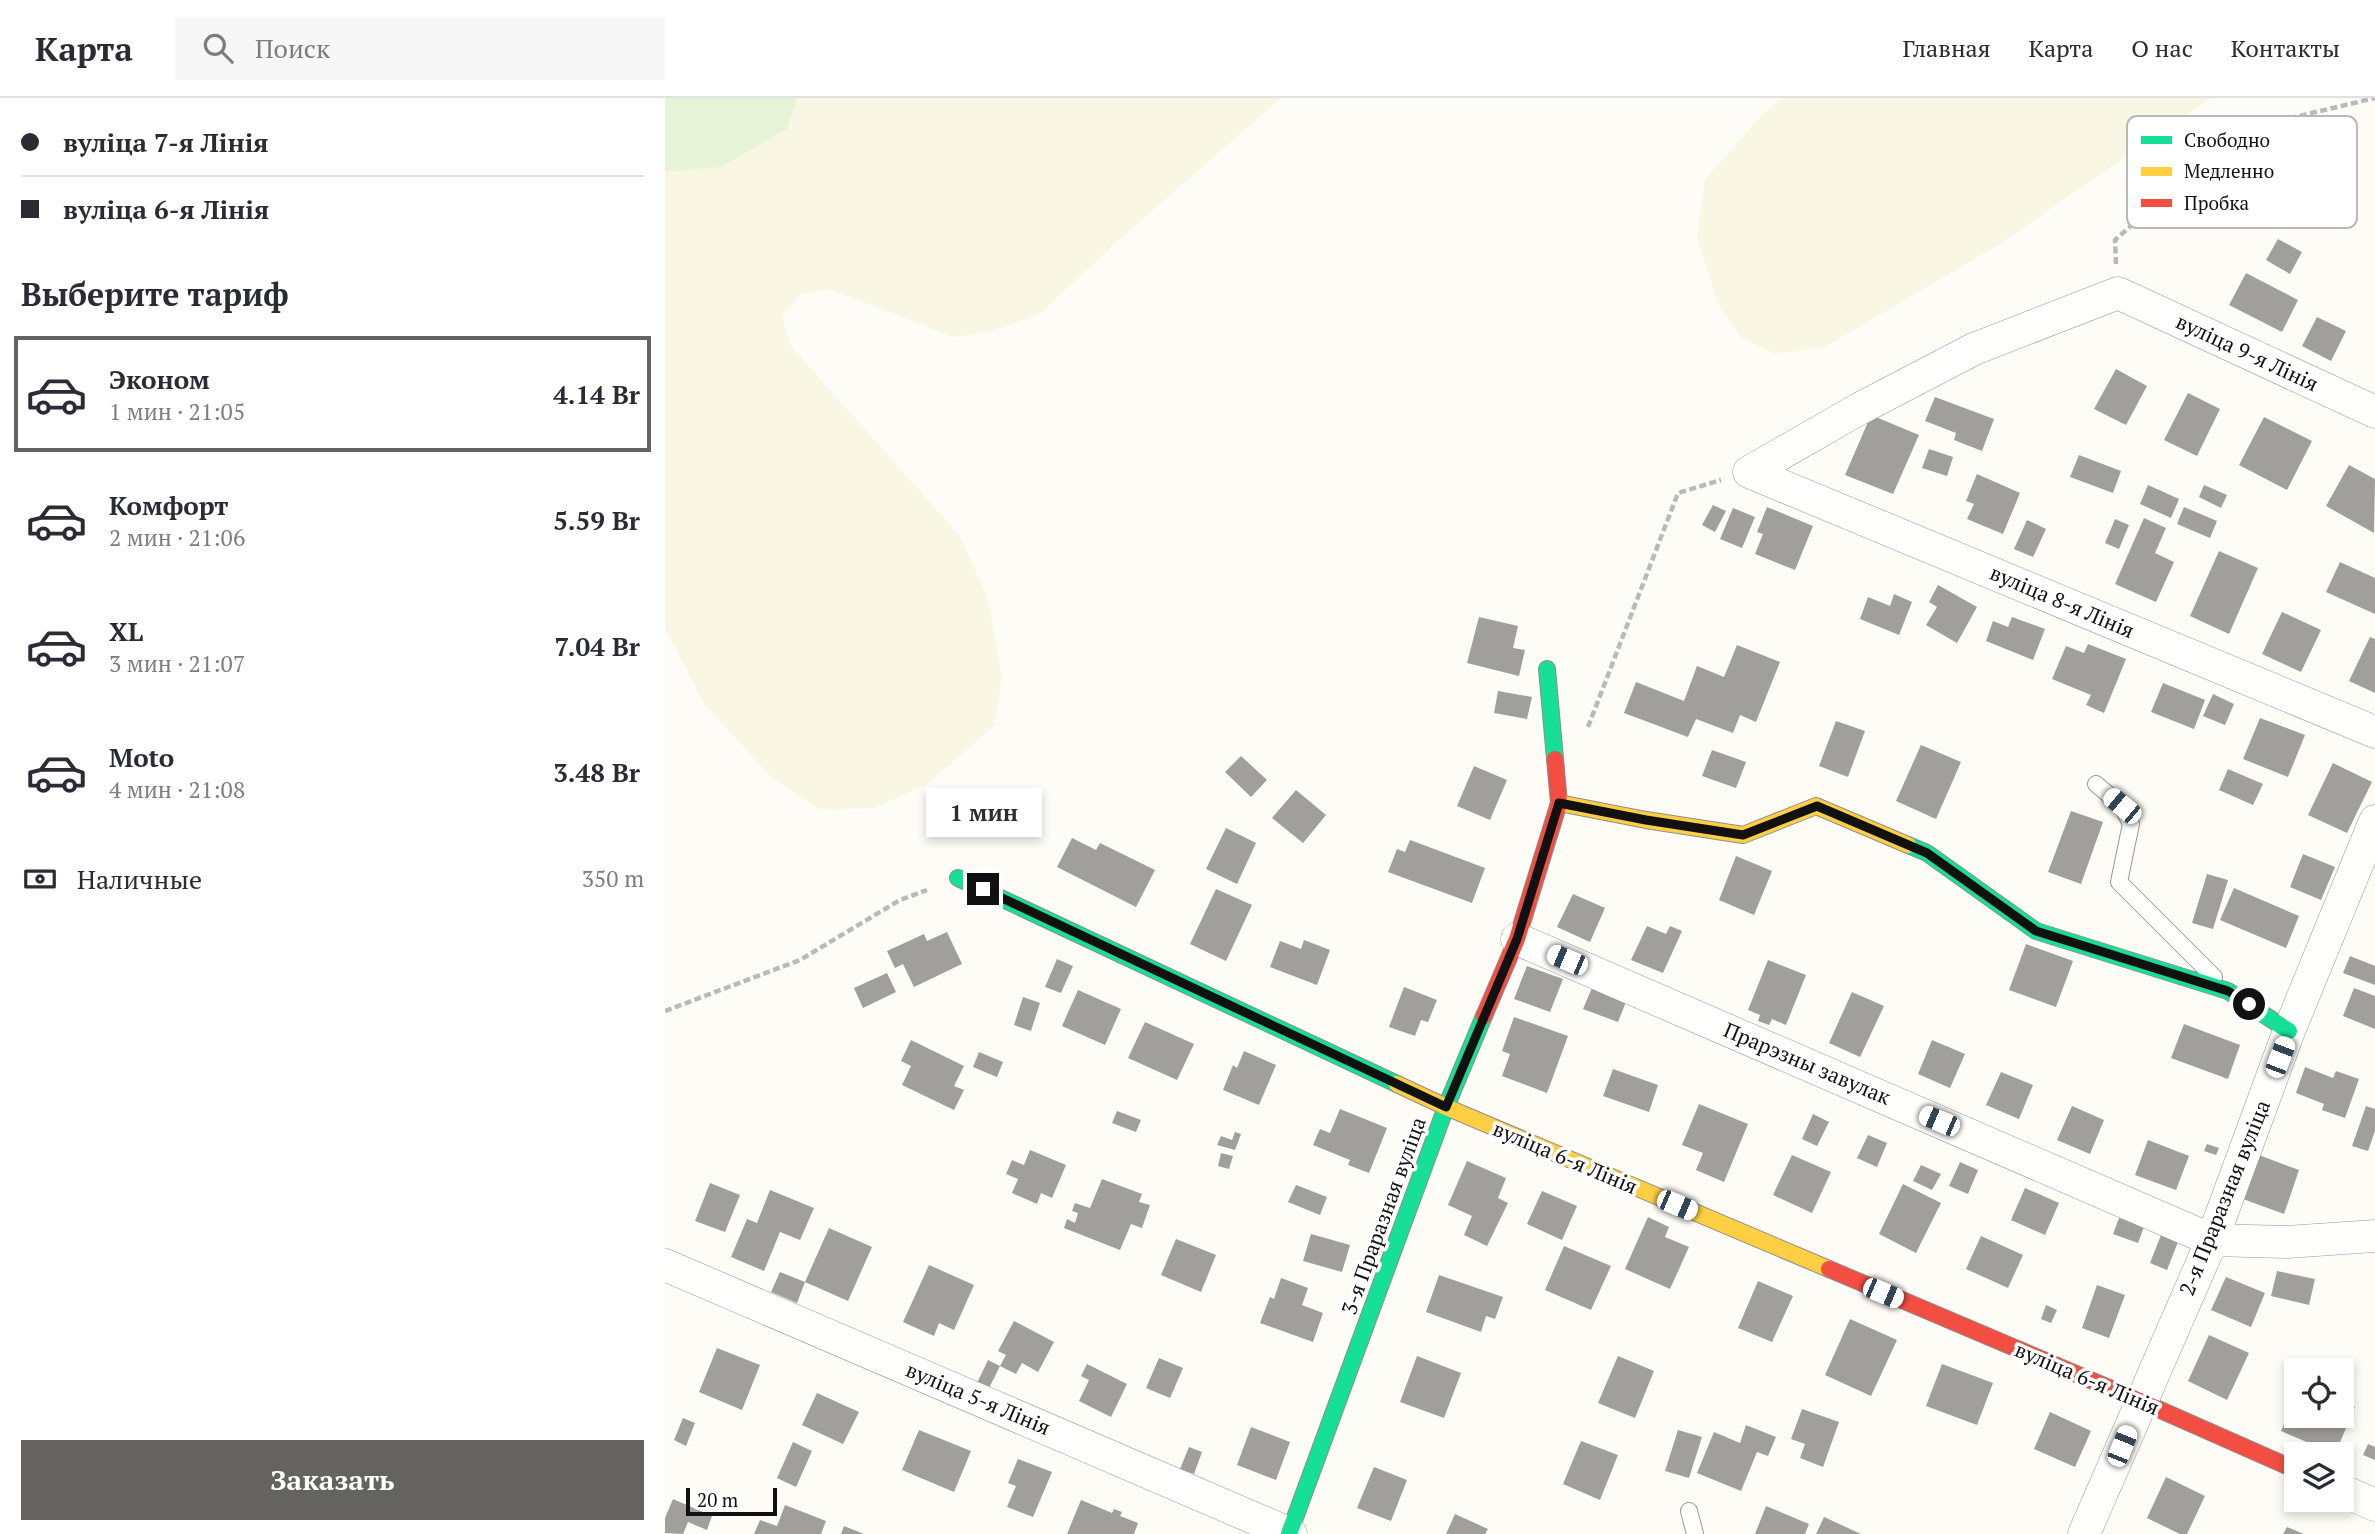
<!DOCTYPE html>
<html lang="ru">
<meta charset="utf-8">
<style>
:root{--surface:#fff;--page:#f7f7f7;--text:#2b2b33;--muted:#7c7c81;--line:#e1e1e2;--accent:#646362}
body{margin:0;font-family:"PT Serif",serif;background:var(--page);color:var(--text);height:100vh;display:flex;flex-direction:column;font-size:26px;white-space:nowrap}
*{box-sizing:border-box;margin:0}
p{font-size:23px;color:var(--muted)}
.icon{flex:none;width:38px;height:38px;fill:none;stroke:currentColor;stroke-width:2;stroke-linecap:round;stroke-linejoin:round}
.map{position:relative;flex:1;overflow:hidden}
.side{display:flex;flex-direction:column;background:var(--surface);width:665px}
.side>*{flex:none}
.top-card{display:grid;align-content:center;height:154px;padding:0 21px;background:var(--surface)}
.tools{position:absolute;left:1619px;top:1260px;display:grid;gap:14px}
.tools a{display:grid;place-items:center;width:70px;height:70px;border-radius:0px;background:var(--surface);box-shadow:0 4px 10px #0003;font-size:35px}
.scale{position:absolute;left:21px;bottom:18px;width:91px;box-sizing:border-box;padding-left:7px;border:4px solid #111;border-top:0;font-size:19px;line-height:24px;white-space:nowrap;color:#111;-webkit-text-stroke:5px #fff;paint-order:stroke}
.end{position:absolute;width:32px;height:32px;margin:-16px;border:9px solid #111;background:#fff;box-shadow:0 0 0 4px #fff}
.from{border-radius:50%}
.bubble{position:absolute;height:49px;border-radius:0px;background:var(--surface);box-shadow:0 4px 10px #0003;font-size:23px;font-weight:800;line-height:49px;text-align:center}
.car{position:absolute;width:21px;height:42px;margin:-21px -10px;border-radius:9px;box-shadow:0 0 5px 2px #0007;background:linear-gradient(#fff 24%,#345 0 40%,#fff 0 76%,#345 0 86%,#fff 0)}
.top-card b{display:flex;align-items:center;gap:24px;height:66px;font-size:26px}
.top-card b+b{border-top:2px solid var(--line)}
.top-card i{width:18px;height:18px;background:var(--text)}
ul{padding:0;list-style:none}
li{display:flex;align-items:center;gap:21px;height:116px;margin:0 14px 10px;padding:0 7px;border:4px solid transparent;border-radius:0px}
li div{flex:1}
li b{display:block;font-size:26px}
li em{font-style:normal;font-weight:800}
li.selected{border-color:var(--accent)}
li>.icon{width:63px;height:63px;stroke-width:1.5}
h2{padding:0 21px;font-size:32px;line-height:84px}
.pay{display:flex;align-items:center;gap:18px;height:77px;padding:0 21px;font-size:26px}
.pay p{margin-inline-start:auto}
.primary-button{display:flex;gap:14px;margin-top:auto;padding:14px 21px}
.primary-button a{flex:1;height:80px;border-radius:0px;background:var(--accent);color:#fff;font-size:28px;font-weight:800;line-height:80px;text-align:center}
header{display:flex;align-items:center;gap:42px;box-sizing:border-box;height:98px;padding:0 35px;background:var(--surface);border-bottom:2px solid var(--line)}
header strong{font-size:33px}
nav{display:flex;gap:38px;margin-inline-start:auto;font-size:24px}
.search{width:490px;height:63px;background:var(--page);display:flex;align-items:center;gap:18px;box-sizing:border-box;padding:0 24px;border-radius:0px;color:var(--muted);font-size:26px}
main{display:flex;flex:1;min-height:0}
.map>svg:first-child{display:block}
.farmland{fill:#f9f7e4}
.green{fill:#e7f3d7}
.building{fill:#a19f9c}
.lines{fill:none;stroke-linecap:round;stroke-linejoin:round}
.lane-casing{stroke:#979795;stroke-width:18}
.street-casing{stroke:#979795;stroke-width:33}
.fast-casing{stroke:#8e8d8b;stroke-width:18}
.slow-casing{stroke:#8e8d8b;stroke-width:18}
.jam-casing{stroke:#8e8d8b;stroke-width:18}
.path{stroke:#b9b9b8;stroke-width:4.5;stroke-dasharray:7 3.5;stroke-linecap:butt}
.lane{stroke:#fffffe;stroke-width:16}
.street{stroke:#fffffe;stroke-width:32}
.fast{stroke:#16e098;stroke-width:16}
.slow{stroke:#ffcf43;stroke-width:16}
.jam{stroke:#f24e42;stroke-width:16}
.route{stroke:#111;stroke-width:9}
.labels{text-anchor:middle;stroke-width:7;stroke-linejoin:round;paint-order:stroke}
.street-label{font-size:21px;fill:#111;stroke:#fff}
.key{fill:#fff;stroke:#b8b8b8;stroke-width:2}
.key-label{font-size:19px;fill:#111}
</style>
<header>
<strong>Карта</strong>
<div class="search"><svg class="icon" aria-label="search" viewBox="0 0 24 24"><circle cx="10" cy="10" r="6"/><path d="M15 15l6 6"/></svg>Поиск</div>
<nav><a>Главная</a><a>Карта</a><a>О нас</a><a>Контакты</a></nav>
</header>
<main>
<section class="side">
<div class="top-card">
<b><i class="from"></i>вуліца 7-я Лінія</b>
<b><i></i>вуліца 6-я Лінія</b>
</div>
<h2>Выберите тариф</h2>
<ul>
<li class="selected"><svg class="icon" aria-label="car" viewBox="0 0 24 24"><path d="M5 17H2v-5l4-1 3-4h7l3 4 3 1v5h-3M9 17h6M6 11h13"/><circle cx="7" cy="17" r="2"/><circle cx="17" cy="17" r="2"/></svg><div><b>Эконом</b><p>1 мин · 21:05</p></div><em>4.14 Br</em></li>
<li><svg class="icon" aria-label="car" viewBox="0 0 24 24"><path d="M5 17H2v-5l4-1 3-4h7l3 4 3 1v5h-3M9 17h6M6 11h13"/><circle cx="7" cy="17" r="2"/><circle cx="17" cy="17" r="2"/></svg><div><b>Комфорт</b><p>2 мин · 21:06</p></div><em>5.59 Br</em></li>
<li><svg class="icon" aria-label="car" viewBox="0 0 24 24"><path d="M5 17H2v-5l4-1 3-4h7l3 4 3 1v5h-3M9 17h6M6 11h13"/><circle cx="7" cy="17" r="2"/><circle cx="17" cy="17" r="2"/></svg><div><b>XL</b><p>3 мин · 21:07</p></div><em>7.04 Br</em></li>
<li><svg class="icon" aria-label="car" viewBox="0 0 24 24"><path d="M5 17H2v-5l4-1 3-4h7l3 4 3 1v5h-3M9 17h6M6 11h13"/><circle cx="7" cy="17" r="2"/><circle cx="17" cy="17" r="2"/></svg><div><b>Moto</b><p>4 мин · 21:08</p></div><em>3.48 Br</em></li>
</ul>
<div class="pay"><svg class="icon" aria-label="cash" viewBox="0 0 24 24"><path d="M3 7h18v10H3z"/><circle cx="12" cy="12" r="2"/></svg>Наличные<p>350 m</p></div>
<div class="primary-button"><a>Заказать</a></div>
</section>
<div class="map">
<svg width="1710" height="1436" viewBox="0 0 1710 1436">
<rect width="100%" height="100%" fill="#fdfcf7"/>
<path class="farmland" d="M132,0H616L445,150L376,215L328,233L289,239L164,191L136,196L117,218L126,248L295,438L322,498L337,578L329,628L261,687L209,710L155,712L107,680L40,607L0,530V74L56,69L122,31Z
M1118,0H1546L1335,146L1160,249L1110,256L1078,241L1053,206L1032,140L1040,81L1098,16Z"/>
<path class="green" d="M0,0H132L122,31L56,69L0,74Z"/>
<path class="building" d="M1613,141L1637,154L1625,176L1601,162Z
M1581,175L1633,202L1617,234L1564,207Z
M1652,219L1681,233L1666,263L1637,248Z
M1451,271L1482,288L1461,327L1429,311Z
M1523,295L1555,311L1532,358L1499,342Z
M1270,299L1329,321L1317,353L1289,342L1291,335L1260,323Z
M1206,317L1254,337L1228,396L1180,377Z
M1599,319L1647,343L1622,392L1574,367Z
M1264,351L1288,359L1282,378L1257,370Z
M1414,357L1456,373L1448,395L1405,379Z
M1684,367L1710,381L1709,435L1661,408Z
M1312,376L1355,395L1338,436L1302,421L1309,406L1301,403Z
M1483,387L1514,401L1506,420L1475,406Z
M1539,387L1562,397L1556,410L1534,399Z
M1048,407L1061,413L1050,434L1037,427Z
M1102,409L1148,428L1130,472L1090,456L1098,436L1092,434Z
M1519,409L1552,423L1545,440L1512,426Z
M1068,410L1090,419L1077,450L1055,441Z
M1479,420L1501,430L1490,455L1509,464L1491,504L1450,486Z
M1450,421L1464,427L1454,451L1440,445Z
M1362,422L1381,431L1368,459L1349,451Z
M1554,453L1593,470L1564,536L1525,518Z
M1675,464L1710,480V516L1661,494Z
M1273,487L1312,509L1292,545L1261,527L1272,509L1264,504Z
M1229,496L1247,504L1234,537L1195,521L1203,499L1225,508Z
M1617,514L1656,532L1636,574L1597,556Z
M814,519L853,528L848,550L860,552L854,578L802,565Z
M1347,519L1380,531L1368,562L1321,543L1328,523L1343,529Z
M1705,539L1710,541V595L1684,583Z
M1423,546L1461,561L1439,615L1421,607L1426,597L1387,581L1401,548L1419,555Z
M1072,547L1115,564L1091,624L1075,617L1068,635L1031,621L1023,639L959,615L971,584L1019,603L1032,568L1059,579Z
M1498,585L1540,602L1529,631L1486,614Z
M833,593L867,599L862,621L829,615Z
M1548,596L1569,606L1560,627L1538,618Z
M1595,620L1640,637L1623,679L1578,661Z
M1171,623L1200,633L1183,679L1154,668Z
M1256,647L1296,664L1271,721L1231,703Z
M1047,652L1081,664L1071,690L1037,678Z
M576,658L602,682L586,699L560,674Z
M1668,665L1707,684L1682,735L1643,717Z
M809,668L842,682L825,722L792,708Z
M1563,671L1598,686L1588,707L1554,692Z
M631,692L661,717L638,745L607,720Z
M1406,713L1438,724L1416,786L1383,774Z
M561,730L591,745L572,786L541,771Z
M407,740L431,752L435,745L490,772L471,809L392,769Z
M745,742L820,770L807,805L723,774L732,751L740,754Z
M1638,756L1670,769L1656,802L1625,789Z
M1071,758L1107,773L1089,817L1054,802Z
M1542,776L1563,782L1548,831L1527,825Z
M1569,790L1634,818L1621,850L1555,822Z
M551,791L587,807L561,863L525,846Z
M908,796L940,810L925,844L892,829Z
M982,828L1001,836L1005,828L1017,833L998,875L966,862Z
M282,834L297,866L249,889L238,866L230,870L222,853L259,836L262,843Z
M639,842L665,852L652,887L605,869L615,843L636,851Z
M1361,846L1408,863L1391,909L1344,892Z
M1685,858L1710,868V887L1678,875Z
M392,861L408,868L396,895L380,889Z
M1103,862L1141,877L1121,927L1107,921L1104,927L1093,923L1095,917L1083,912Z
M862,868L898,881L885,914L849,901Z
M222,875L231,894L198,910L189,890Z
M929,885L963,899L953,924L918,911Z
M739,889L772,902L763,924L756,922L750,938L724,929Z
M1689,890L1710,898V931L1678,918Z
M413,892L456,911L440,947L397,928Z
M1187,894L1219,908L1195,959L1164,945Z
M358,899L375,905L366,933L349,927Z
M849,919L903,938L882,995L837,978L845,956L837,953Z
M480,924L529,946L512,982L463,960Z
M1519,926L1575,947L1563,981L1506,960Z
M246,942L299,968L289,988L299,992L289,1012L237,987L246,968L236,963Z
M1267,942L1300,956L1285,990L1253,976Z
M579,953L611,967L594,1007L558,992L568,967L572,970Z
M314,954L338,964L332,979L308,969Z
M1640,969L1668,980L1671,973L1694,981L1680,1020L1657,1012L1659,1006L1631,995Z
M948,971L993,987L984,1014L938,998Z
M1336,974L1368,987L1354,1021L1321,1007Z
M1034,1006L1083,1026L1059,1084L1031,1072L1038,1055L1017,1047Z
M1407,1008L1439,1022L1425,1056L1392,1042Z
M1701,1008L1710,1011V1033L1703,1053L1687,1048Z
M675,1011L722,1030L704,1075L683,1067L685,1062L648,1047L655,1031L665,1035Z
M452,1013L476,1022L471,1034L447,1025Z
M1148,1016L1164,1024L1152,1048L1137,1041Z
M570,1034L576,1036L570,1052L552,1047L556,1038L567,1042Z
M1203,1037L1222,1045L1212,1069L1192,1060Z
M1483,1042L1524,1058L1511,1092L1470,1077Z
M1542,1046L1554,1050L1551,1057L1539,1053Z
M365,1052L401,1067L387,1100L376,1095L372,1106L347,1095L353,1081L341,1076L347,1062L359,1067Z
M556,1055L568,1058L564,1071L553,1068Z
M1127,1057L1166,1074L1147,1115L1108,1097Z
M1594,1057L1634,1072L1619,1116L1578,1101Z
M802,1063L841,1080L833,1100L843,1105L822,1148L799,1137L807,1118L783,1107Z
M1295,1064L1313,1072L1303,1096L1284,1088Z
M1256,1067L1276,1076L1267,1092L1248,1083Z
M437,1081L477,1096L474,1104L485,1107L477,1130L466,1126L455,1152L399,1130L402,1121L410,1125L413,1115L407,1113L410,1105L425,1110Z
M45,1085L75,1097L60,1134L30,1123Z
M1238,1086L1276,1105L1251,1155L1214,1136Z
M631,1087L662,1099L655,1117L623,1104Z
M1360,1090L1394,1105L1380,1137L1346,1122Z
M105,1092L149,1110L135,1142L115,1134L99,1173L66,1159L82,1121L92,1125Z
M877,1093L912,1108L897,1142L862,1126Z
M983,1119L1004,1129L1000,1139L1024,1149L1005,1191L960,1171Z
M1454,1120L1479,1129L1473,1145L1448,1136Z
M164,1130L207,1149L183,1203L140,1184Z
M646,1136L685,1147L677,1174L638,1163Z
M1496,1137L1513,1144L1502,1172L1485,1165Z
M1316,1138L1358,1157L1343,1190L1301,1171Z
M511,1141L551,1157L536,1194L496,1177Z
M899,1148L946,1168L926,1212L880,1192Z
M264,1167L309,1187L289,1232L274,1225L269,1238L238,1224Z
M1612,1173L1650,1181L1644,1207L1606,1198Z
M115,1174L140,1184L132,1205L106,1194Z
M774,1177L838,1199L830,1221L821,1218L816,1234L761,1214Z
M1561,1179L1600,1195L1586,1229L1546,1212Z
M616,1180L643,1190L637,1207L658,1215L648,1244L595,1225L605,1199L609,1201Z
M1093,1183L1128,1198L1107,1244L1073,1230Z
M1432,1187L1460,1197L1444,1240L1417,1230Z
M1381,1207L1392,1212L1386,1225L1376,1221Z
M1185,1221L1232,1242L1206,1298L1160,1277Z
M349,1223L389,1244L373,1274L357,1265L351,1276L335,1268L341,1257L333,1253Z
M1544,1237L1584,1255L1562,1302L1523,1283Z
M52,1250L95,1267L77,1312L34,1294Z
M752,1258L796,1275L779,1320L735,1304Z
M953,1258L989,1273L970,1320L933,1305Z
M494,1260L518,1270L505,1300L481,1290Z
M323,1262L335,1268L324,1290L312,1285Z
M422,1266L462,1286L446,1319L414,1303L424,1282L416,1278Z
M1277,1266L1328,1285L1312,1327L1261,1308Z
M152,1295L194,1314L178,1346L137,1327Z
M1631,1299V1318H1676V1304L1690,1309L1670,1356L1616,1333Z
M1137,1311L1174,1324L1158,1369L1135,1360L1140,1346L1126,1341Z
M1385,1314L1426,1333L1410,1369L1369,1351Z
M18,1320L30,1325L21,1348L9,1342Z
M1081,1327L1111,1339L1103,1358L1092,1354L1076,1393L1032,1375L1049,1334L1075,1345Z
M586,1329L625,1344L611,1382L572,1367Z
M254,1332L306,1353L289,1394L237,1372Z
M1013,1332L1037,1339L1024,1380L1000,1373Z
M916,1343L953,1357L935,1402L898,1386Z
M128,1344L147,1353L131,1389L112,1380Z
M1703,1346L1710,1349V1362L1698,1357Z
M524,1349L537,1354L529,1376L515,1371Z
M353,1361L387,1374L368,1419L342,1409L351,1388L343,1385Z
M709,1369L742,1382L726,1423L692,1410Z
M1501,1379L1540,1398L1522,1436H1515L1482,1420Z
M8,1401L47,1418L42,1432L23,1424L18,1436L0,1435V1420Z
M416,1402L447,1415L449,1411L457,1414L455,1418L473,1425L469,1436H402Z
M120,1407L161,1423L156,1436H89L95,1422L112,1428Z
M1101,1408L1144,1426L1140,1436H1090Z
M790,1416L823,1431L820,1436H781Z
M1159,1419L1196,1436H1151Z
M179,1428L199,1436H176Z
M1622,1429L1639,1436H1618Z"/>
<g class="lines">
<defs>
<path id="lane" d="M1431,686L1457,708L1466,726L1454,784L1549,879
M1024,1413L1030,1436"/>
<path id="street" d="M1084,374L1194,311L1309,251L1453,195L1710,314
M1084,374L1710,634
M852,841L1547,1142L1622,1144L1710,1138
M0,1167L626,1436
M1676,1392L1710,1407
M1419,1436L1547,1142L1624,933L1710,723"/>
<path id="fast" d="M882,571L890,661
M1243,747L1262,755L1371,833L1563,893L1624,933
M293,780L732,986
M624,1436L781,1009L819,918"/>
<path id="slow" d="M894,705L981,722L1078,737L1151,708L1243,747
M732,986L781,1009L1164,1171"/>
<path id="jam" d="M819,918L852,841L894,705L890,661
M1164,1171L1475,1303L1631,1372"/>
</defs>
<use href="#lane" class="lane-casing"/>
<use href="#street" class="street-casing"/>
<use href="#fast" class="fast-casing"/>
<use href="#slow" class="slow-casing"/>
<use href="#jam" class="jam-casing"/>
<path class="path" d="M1451,166L1450,142L1575,32L1710,0
M923,629L1013,395L1056,382
M0,913L135,862L235,802L262,792"/>
<use href="#lane" class="lane"/>
<use href="#street" class="street"/>
<use href="#fast" class="fast"/>
<use href="#slow" class="slow"/>
<use href="#jam" class="jam"/>
</g>
<g class="lines">
<path class="route" d="M318,791L781,1009L852,841L894,705L981,722L1078,737L1152,708L1262,755L1371,833L1563,893L1584,906"/>
</g>
<g class="labels">
<g class="street-label">
<text transform="translate(1582 255) rotate(25)" y="7">вуліца 9-я Лінія</text>
<text transform="translate(1397 504) rotate(23)" y="7">вуліца 8-я Лінія</text>
<text transform="translate(1142 966) rotate(23)" y="7">Прарэзны завулак</text>
<text transform="translate(900 1060) rotate(23)" y="7">вуліца 6-я Лінія</text>
<text transform="translate(1560 1100) rotate(-68)" y="7">2-я Праразная вуліца</text>
<text transform="translate(719 1118) rotate(-70)" y="7">3-я Праразная вуліца</text>
<text transform="translate(1422 1281) rotate(23)" y="7">вуліца 6-я Лінія</text>
<text transform="translate(313 1301) rotate(23)" y="7">вуліца 5-я Лінія</text>
</g>
</g>
<rect x="1462" y="18" width="230" height="112" rx="10" class="key"/>
<rect x="1476" y="38" width="31" height="8" fill="#16e098"/>
<rect x="1476" y="69" width="31" height="9" fill="#ffcf43"/>
<rect x="1476" y="101" width="31" height="8" fill="#f24e42"/>
<g class="key-label">
<text x="1519" y="49">Свободно</text>
<text x="1519" y="80">Медленно</text>
<text x="1519" y="112">Пробка</text>
</g>
</svg>
<div class="tools">
<a><svg class="icon" aria-label="locate" viewBox="0 0 24 24"><circle cx="12" cy="12" r="6"/><path d="M12 2v4M12 18v4M2 12h4M18 12h4"/></svg></a>
<a><svg class="icon" aria-label="layers" viewBox="0 0 24 24"><path d="M12 4l9 5-9 5-9-5zM3 14l9 5 9-5"/></svg></a>
</div>
<div class="scale">20 m</div>
<i class="end from" style="left:1584px;top:906px"></i>
<i class="end" style="left:318px;top:791px"></i>
<div class="bubble" style="left:261px;top:690px;width:116px">1 мин</div>
<i class="car" style="left:1457px;top:708px;rotate:310deg"></i>
<i class="car" style="left:902px;top:862px;rotate:293deg"></i>
<i class="car" style="left:1615px;top:959px;rotate:21deg"></i>
<i class="car" style="left:1274px;top:1023px;rotate:293deg"></i>
<i class="car" style="left:1012px;top:1107px;rotate:113deg"></i>
<i class="car" style="left:1218px;top:1195px;rotate:113deg"></i>
<i class="car" style="left:1457px;top:1348px;rotate:22deg"></i>
</div>
</main>
